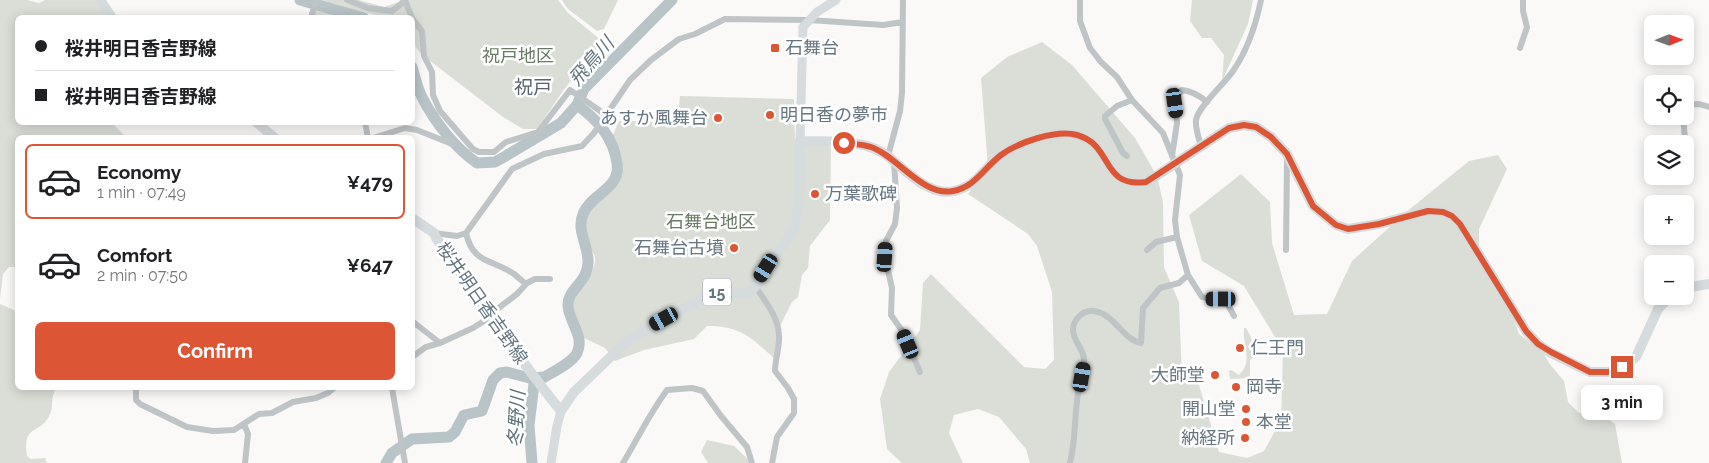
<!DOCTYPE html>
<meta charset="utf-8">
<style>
:root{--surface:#fff;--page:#f6f6f6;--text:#202124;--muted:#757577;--line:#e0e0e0;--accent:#dc5535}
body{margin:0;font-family:Raleway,"Noto Sans JP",sans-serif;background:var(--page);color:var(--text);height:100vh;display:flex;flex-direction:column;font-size:19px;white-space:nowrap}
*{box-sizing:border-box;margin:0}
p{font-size:16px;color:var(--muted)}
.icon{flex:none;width:28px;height:28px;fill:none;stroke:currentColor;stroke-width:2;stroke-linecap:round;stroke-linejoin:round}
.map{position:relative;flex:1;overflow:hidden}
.side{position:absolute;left:15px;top:135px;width:400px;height:255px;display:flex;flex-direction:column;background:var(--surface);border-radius:8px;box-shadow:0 2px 12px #0003}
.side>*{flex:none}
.top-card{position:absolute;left:15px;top:15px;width:400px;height:110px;border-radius:8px;box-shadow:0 2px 12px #0003;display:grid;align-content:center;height:110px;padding:0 20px;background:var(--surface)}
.needle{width:32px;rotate:89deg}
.buttons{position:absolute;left:1644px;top:15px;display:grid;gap:10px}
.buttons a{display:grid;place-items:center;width:50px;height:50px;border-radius:8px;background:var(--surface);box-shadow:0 2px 12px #0003;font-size:25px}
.end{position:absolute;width:22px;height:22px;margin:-11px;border:6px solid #dc5535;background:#fff;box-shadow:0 0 0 2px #fff}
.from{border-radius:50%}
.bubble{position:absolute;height:35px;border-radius:8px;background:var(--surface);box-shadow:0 2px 12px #0003;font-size:16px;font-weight:700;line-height:35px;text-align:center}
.car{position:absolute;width:15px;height:30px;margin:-15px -8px;border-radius:6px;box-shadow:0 0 4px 1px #0007;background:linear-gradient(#222 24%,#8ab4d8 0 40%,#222 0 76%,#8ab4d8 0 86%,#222 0)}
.top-card b{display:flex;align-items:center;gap:18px;height:48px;font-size:19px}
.top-card b+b{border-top:1px solid var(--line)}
.top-card i{width:12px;height:12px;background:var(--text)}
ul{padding:9px 0 0;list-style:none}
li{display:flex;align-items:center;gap:15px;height:75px;margin:0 10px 8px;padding:0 10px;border:2px solid transparent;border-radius:8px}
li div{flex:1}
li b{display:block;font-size:19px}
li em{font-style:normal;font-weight:700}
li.current{border-color:var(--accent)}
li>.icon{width:45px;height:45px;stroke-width:1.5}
.cta{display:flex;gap:10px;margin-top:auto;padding:10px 20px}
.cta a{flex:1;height:58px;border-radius:8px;background:var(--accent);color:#fff;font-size:20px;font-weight:700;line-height:58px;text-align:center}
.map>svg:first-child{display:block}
.green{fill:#daded7}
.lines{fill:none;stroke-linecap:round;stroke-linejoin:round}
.river{stroke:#b8c4c8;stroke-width:11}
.minor{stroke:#bfc4c7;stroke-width:6}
.secondary{stroke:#d6dbde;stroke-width:9}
.primary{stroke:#d6dbde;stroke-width:10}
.route{stroke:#dc5535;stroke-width:6}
.poi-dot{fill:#dc5535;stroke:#fff;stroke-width:2}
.labels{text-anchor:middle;stroke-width:5;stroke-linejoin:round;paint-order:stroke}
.shield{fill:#fff;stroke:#949fa7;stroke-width:1}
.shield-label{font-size:16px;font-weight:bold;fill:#667681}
.poi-label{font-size:18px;fill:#667681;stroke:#fff;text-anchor:start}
.park-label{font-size:18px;fill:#697a65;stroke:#fff}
.street-label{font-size:18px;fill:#667681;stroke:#fff}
.water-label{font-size:19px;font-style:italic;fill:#60757b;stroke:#fff}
.neighbourhood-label{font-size:19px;fill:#58646d;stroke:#fff}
</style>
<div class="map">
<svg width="1709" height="463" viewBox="0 0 1709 463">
<rect width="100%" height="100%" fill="#faf9f8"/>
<path class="green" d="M0,0H27L39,3L45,0H95L106,15V17L18,18V122L112,123L126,137L18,138L17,267H9L3,274L0,299Z
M313,0H359L384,7L399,2L400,0H558L568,13L602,41L563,91L537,129H523L503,117L421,54L413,43L412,18L385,17L349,9L343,17L308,18Z
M562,0H618L604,29L597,31L568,9Z
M1192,0H1253L1248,24L1222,81L1224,55L1211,38H1202L1190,21Z
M1042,42L1072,65L1135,138L1157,176L1163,202L1164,267L1179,302L1182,378L1199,385L1219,452L1247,458L1264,451L1281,420L1283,350L1244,286L1202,261L1189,215L1241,174L1270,202L1272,243L1294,315L1327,314L1352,261L1405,213L1469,161L1498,155L1507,169L1479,229V255L1507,299L1519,334L1543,352L1549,363L1564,381L1568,402L1579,413H1600L1615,424L1622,463H1030L1026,449L999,417L978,409L954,415L949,433L963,463H902L887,449L880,399L889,372L920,330L923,283L931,274L1024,367L1045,369L1054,360L1052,292L1037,246L1028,234L968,194L988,167L981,78L1007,57Z
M680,96L794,99L795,143L824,145L831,147L830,220L810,246L808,268L802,275L798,297L792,302L780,326L774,358C750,337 741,326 707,326L694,339L644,350L615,361L605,348L582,337L580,326L571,309V297C581,288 596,273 595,258C595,255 591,250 590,247C586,238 581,224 585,214C588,208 594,203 599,200C603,196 610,193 614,188C626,172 620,154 612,137L619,121H647L677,125Z
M0,304L14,310L17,317L18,388H56C50,399 54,406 50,414C41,436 22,422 27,456L31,459L45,458L47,463H0Z
M1244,328H1246L1251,337L1255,356L1250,360V375L1248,378L1230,379L1229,371L1231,370L1239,375C1254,360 1242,346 1244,328Z
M707,440L734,446L752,463H708L701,452Z"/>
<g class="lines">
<path class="river" d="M300,0L364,18
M412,67C415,76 417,88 422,97C434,121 455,148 477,163L495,162L504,157L561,123L577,105L584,89L672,0
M386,463L392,453L412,439L449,437L455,432L464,415L482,411L493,380L500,373L507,372L533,379L541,377
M532,463L529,425L534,384C545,375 571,365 577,353C585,336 569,322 568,306C567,289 587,284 588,263C589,246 576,231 583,214C591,193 621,190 617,163C613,137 598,120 577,105"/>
<path class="minor" d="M347,0L368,8L392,11L405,1
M405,0L412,18
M1080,0V21L1090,48L1101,62L1117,77L1132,100L1163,133L1180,175L1175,220L1177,237L1188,275L1202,297C1223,304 1221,290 1234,316
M311,18L316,0
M412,18L422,31L424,56L432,72L433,95L440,111L473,149L479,152H494L506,142L538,132L570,90L606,115
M1520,48L1527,27L1523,11V0
M1685,105L1699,104L1709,107
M1683,116L1685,139
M365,122L368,138
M373,138L405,128L417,130L452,144
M1201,146C1199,139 1195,128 1196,120C1198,107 1225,83 1233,71C1247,51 1256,24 1261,0
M888,156L900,111L902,93L903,0
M1127,156L1123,153L1105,119V116L1117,106L1132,100
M1172,156L1177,123L1175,98L1182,90C1192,91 1200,96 1207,102
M894,162L897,208L895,224L886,241L885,257L892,288L891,315L903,332L920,372
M434,233L457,236L466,233L512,169L544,154L582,146L594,133L630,80L651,60L679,39L695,34L725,19L809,20L883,25L903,22
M466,233C473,264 492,259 514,274C518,277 522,281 526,284
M1147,250L1156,242L1177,237
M1286,250L1287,158
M755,286C765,301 778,316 779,335C780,347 775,359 775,371L788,388L794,399V413L777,437L772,463
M412,321L440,343
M412,357L426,347L440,343L473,328L484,321L496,310L517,294L527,283L535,279H550
M136,388V400L140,404L187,427L213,431L234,430L259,414L272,413L293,402L316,398L328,393L334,388
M392,388L405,463
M244,424L248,434L245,463
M623,463C638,438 650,413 667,390L692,388L703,391L721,416L747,447L752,463
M1070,463C1076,439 1074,418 1078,394C1079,384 1085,371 1084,360C1084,348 1072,341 1073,328C1074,320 1082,311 1091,311C1114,311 1121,339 1141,343L1143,308L1160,288L1179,283L1188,275"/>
<path class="secondary" d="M800,141L803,27L817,12L836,0
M551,463L557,426L561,411"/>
<path class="primary" d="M100,0L112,18
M256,122L275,138
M412,218L434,233L436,238C477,296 516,356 561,411L574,392L626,342L638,334L713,293C724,290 737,296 747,293C757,289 762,275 768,266C775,254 786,244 792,232C803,210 799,166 800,141C829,142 865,138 889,157C905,170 930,197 954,191C978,186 984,167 1001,155C1019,143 1056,129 1077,135C1114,145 1100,188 1147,182L1229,128L1244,125L1256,127L1271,137L1287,154L1313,206L1336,225L1348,229L1379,224L1427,211L1443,212L1452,216L1460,224L1526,331L1538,344L1551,353L1590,372H1608L1622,367L1636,357L1658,309L1670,296
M1685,288L1709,284"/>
</g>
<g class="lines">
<path class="route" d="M844,143C853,144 863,144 871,147C897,156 923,197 953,191C975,187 984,168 1001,155C1017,143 1056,129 1077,135C1114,145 1100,188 1146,182L1229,128L1244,125L1256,127L1271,137L1287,154L1313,206L1336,225L1348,229L1379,224L1428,211L1443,212L1452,216L1460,224L1526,331L1538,344L1551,352L1590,372H1608L1622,367"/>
</g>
<g class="poi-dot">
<rect x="770" y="43" width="10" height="10" rx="2.5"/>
<circle cx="770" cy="115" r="5"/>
<circle cx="718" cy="118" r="5"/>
<circle cx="815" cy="194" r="5"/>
<circle cx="734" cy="248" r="5"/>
<circle cx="1240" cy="348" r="5"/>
<circle cx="1215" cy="375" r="5"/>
<circle cx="1236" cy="387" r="5"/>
<circle cx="1246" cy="409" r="5"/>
<circle cx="1246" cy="422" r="5"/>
<circle cx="1245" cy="438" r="5"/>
</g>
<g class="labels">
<rect class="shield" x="703" y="278.5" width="28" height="27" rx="4"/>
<g class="shield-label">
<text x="717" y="298">15</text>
</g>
<g class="poi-label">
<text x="785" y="54">石舞台</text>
<text x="780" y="121">明日香の夢市</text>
<text x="708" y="124" text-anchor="end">あすか風舞台</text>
<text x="825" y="200">万葉歌碑</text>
<text x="724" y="254" text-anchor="end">石舞台古墳</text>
<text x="1250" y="354">仁王門</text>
<text x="1205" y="381" text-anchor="end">大師堂</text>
<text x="1246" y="393">岡寺</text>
<text x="1236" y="415" text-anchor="end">開山堂</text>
<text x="1256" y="428">本堂</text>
<text x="1235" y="444" text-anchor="end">納経所</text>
</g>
<g class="park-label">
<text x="518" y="62">祝戸地区</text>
<text x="711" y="228">石舞台地区</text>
</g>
<g class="street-label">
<text transform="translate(482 303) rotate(55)" y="6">桜井明日香吉野線</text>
</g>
<g class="water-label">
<text transform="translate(591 61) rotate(-49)" y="7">飛鳥川</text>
<text transform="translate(516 419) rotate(-87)" y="7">冬野川</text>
</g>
<g class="neighbourhood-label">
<text x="533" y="94">祝戸</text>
</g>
</g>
</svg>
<div class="buttons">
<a><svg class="needle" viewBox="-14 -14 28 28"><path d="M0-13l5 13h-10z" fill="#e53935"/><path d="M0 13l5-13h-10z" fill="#757577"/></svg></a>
<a><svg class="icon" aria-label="locate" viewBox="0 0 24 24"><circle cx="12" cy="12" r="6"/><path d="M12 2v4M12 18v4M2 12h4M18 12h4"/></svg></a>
<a><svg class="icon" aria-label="layers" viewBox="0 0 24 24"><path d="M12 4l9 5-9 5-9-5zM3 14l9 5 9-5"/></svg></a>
<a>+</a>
<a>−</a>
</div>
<i class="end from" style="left:844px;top:143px"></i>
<i class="end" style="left:1622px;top:367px"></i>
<div class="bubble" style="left:1581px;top:385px;width:82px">3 min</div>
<i class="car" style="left:1175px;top:103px;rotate:172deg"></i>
<i class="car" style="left:885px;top:257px;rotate:4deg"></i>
<i class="car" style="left:766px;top:268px;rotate:212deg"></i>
<i class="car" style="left:1221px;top:299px;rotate:270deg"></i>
<i class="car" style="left:664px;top:319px;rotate:241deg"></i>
<i class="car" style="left:908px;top:344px;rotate:337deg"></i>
<i class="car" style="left:1082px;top:377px;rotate:10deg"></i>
<div class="top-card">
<b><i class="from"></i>桜井明日香吉野線</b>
<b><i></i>桜井明日香吉野線</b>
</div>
<section class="side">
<ul>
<li class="current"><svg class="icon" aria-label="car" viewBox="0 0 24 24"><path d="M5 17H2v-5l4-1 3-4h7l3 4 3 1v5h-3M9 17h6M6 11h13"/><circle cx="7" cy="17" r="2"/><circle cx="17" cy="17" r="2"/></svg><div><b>Economy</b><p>1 min · 07:49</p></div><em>¥479</em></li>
<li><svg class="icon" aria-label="car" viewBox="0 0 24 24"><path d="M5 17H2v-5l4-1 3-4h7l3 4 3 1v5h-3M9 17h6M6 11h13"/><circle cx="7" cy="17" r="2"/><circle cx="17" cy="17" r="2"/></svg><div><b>Comfort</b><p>2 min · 07:50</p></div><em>¥647</em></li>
</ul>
<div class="cta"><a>Confirm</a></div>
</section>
</div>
